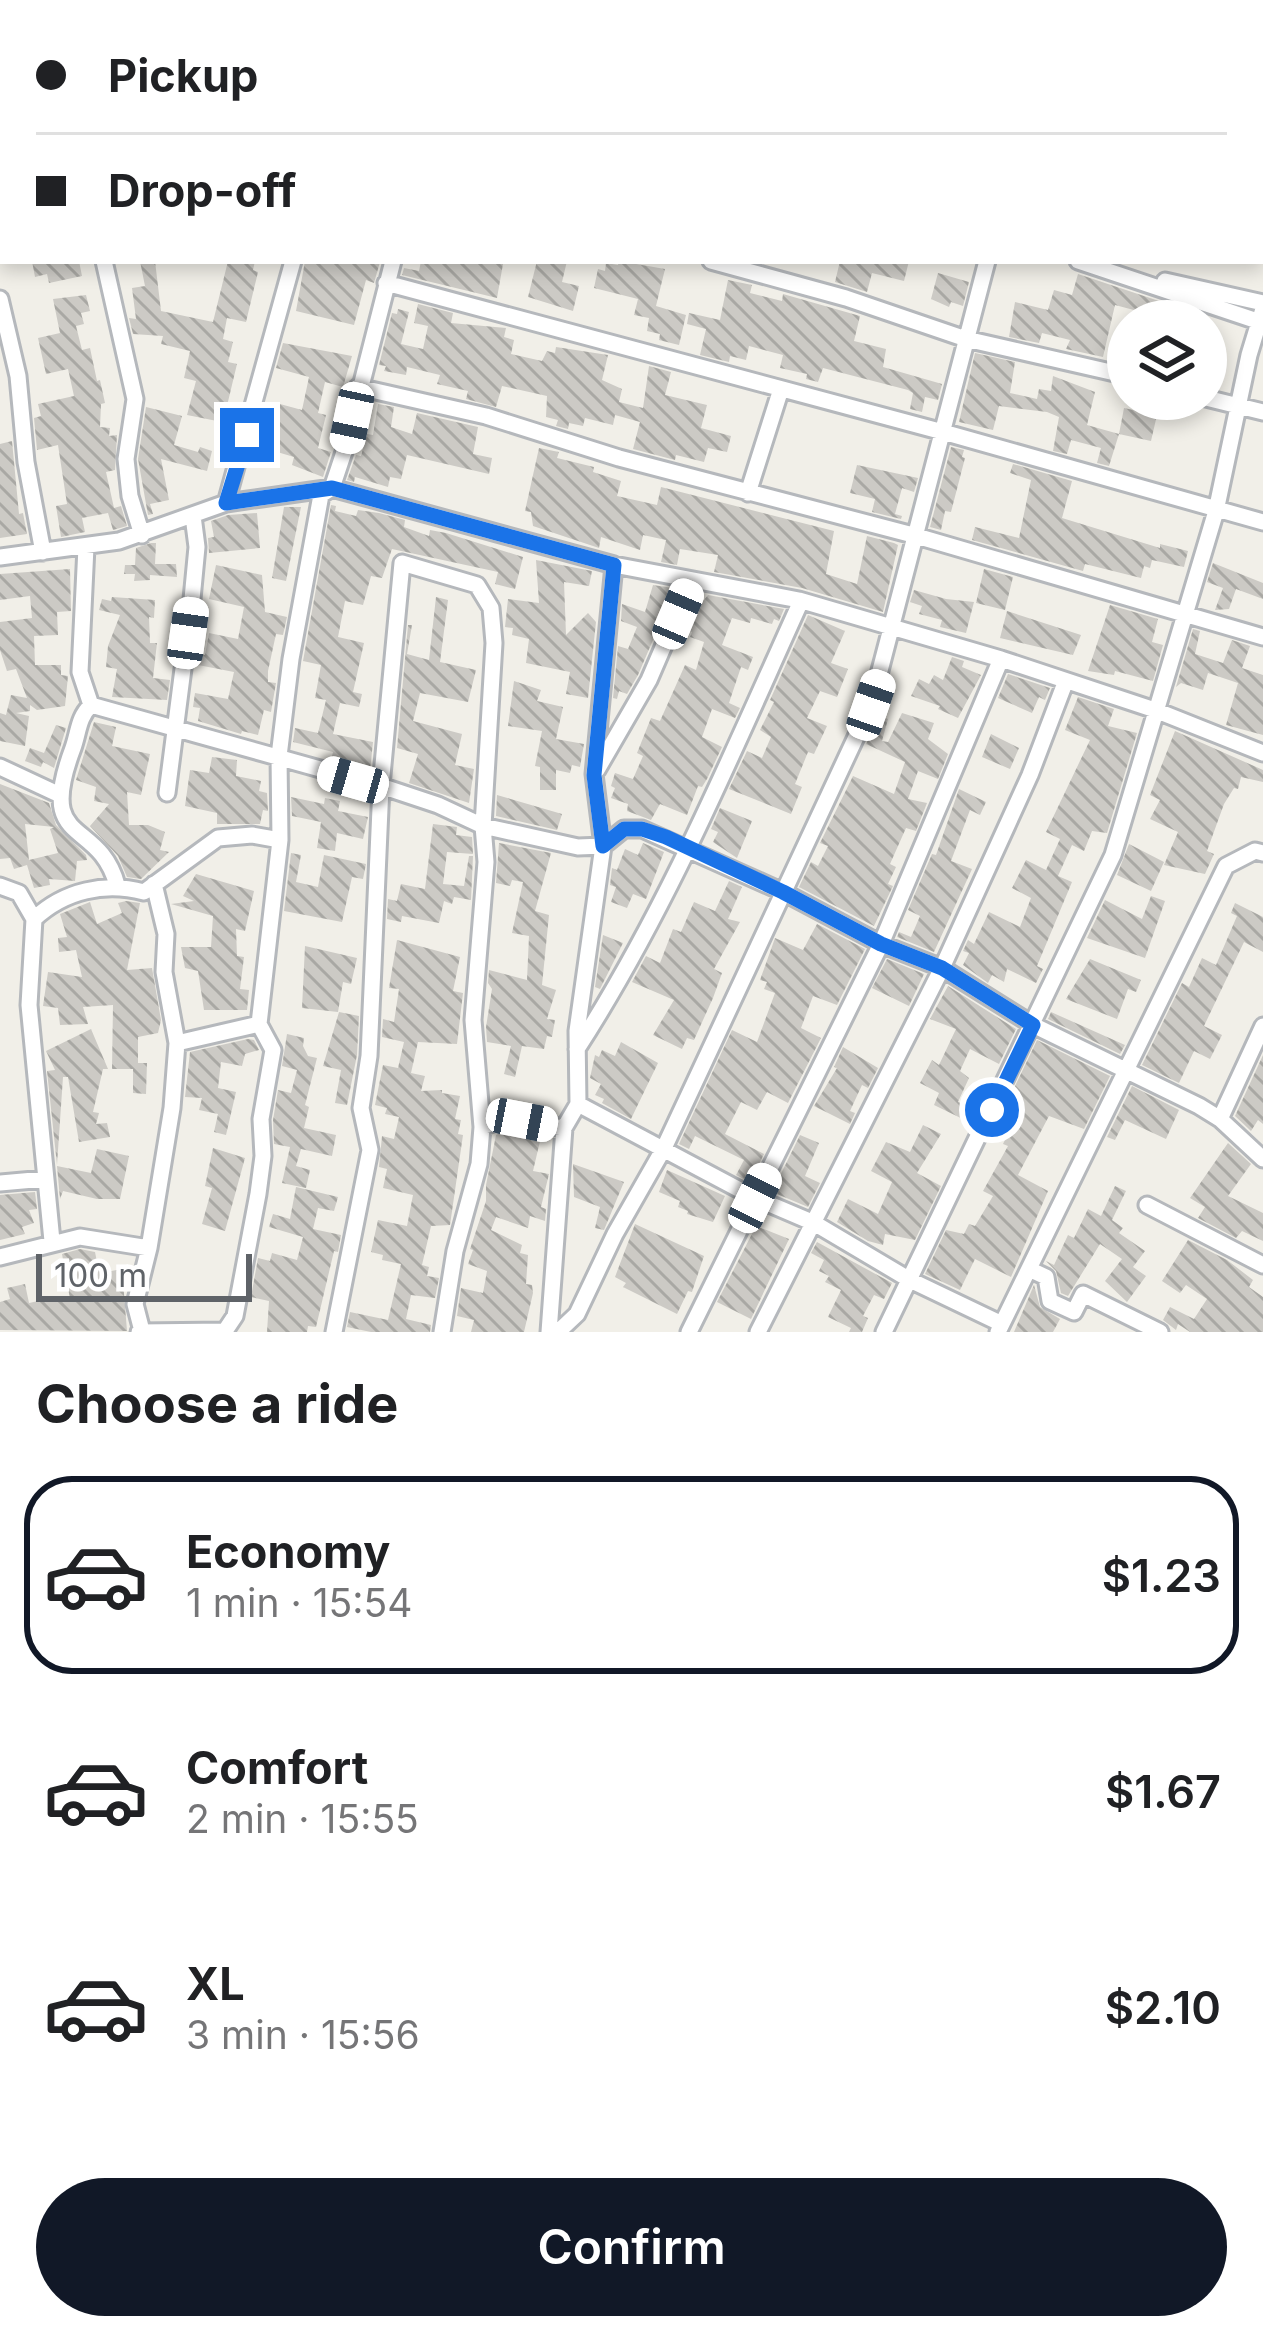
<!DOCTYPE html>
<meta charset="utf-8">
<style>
:root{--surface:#fff;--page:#f2f2f2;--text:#202124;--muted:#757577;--line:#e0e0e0;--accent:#111827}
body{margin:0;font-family:Inter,sans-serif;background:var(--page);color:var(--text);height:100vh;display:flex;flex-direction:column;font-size:45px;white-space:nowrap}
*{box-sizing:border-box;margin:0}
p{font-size:39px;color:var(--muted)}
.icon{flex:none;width:66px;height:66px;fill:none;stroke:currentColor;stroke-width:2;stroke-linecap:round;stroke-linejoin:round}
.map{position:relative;height:1332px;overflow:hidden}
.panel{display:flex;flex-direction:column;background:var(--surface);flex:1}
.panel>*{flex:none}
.guide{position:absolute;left:0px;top:0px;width:1263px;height:264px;box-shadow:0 6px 18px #0003;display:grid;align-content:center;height:264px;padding:0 36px;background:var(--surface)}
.tools{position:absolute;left:1107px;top:300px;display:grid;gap:24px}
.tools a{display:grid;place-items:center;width:120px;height:120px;border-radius:50%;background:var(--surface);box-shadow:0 6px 18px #0003;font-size:60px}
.scale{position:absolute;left:36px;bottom:30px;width:216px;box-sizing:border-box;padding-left:12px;border:6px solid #5f6368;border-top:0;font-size:33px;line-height:42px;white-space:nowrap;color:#5f6368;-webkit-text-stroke:9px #fff;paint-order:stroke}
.end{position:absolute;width:54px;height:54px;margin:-27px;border:15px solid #1a73e8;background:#fff;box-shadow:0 0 0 6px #fff}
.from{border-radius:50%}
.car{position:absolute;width:36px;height:72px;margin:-36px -18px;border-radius:15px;box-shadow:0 0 9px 3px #0007;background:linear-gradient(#fff 24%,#345 0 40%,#fff 0 76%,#345 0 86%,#fff 0)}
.guide b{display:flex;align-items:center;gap:42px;height:114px;font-size:45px}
.guide b+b{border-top:3px solid var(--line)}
.guide i{width:30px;height:30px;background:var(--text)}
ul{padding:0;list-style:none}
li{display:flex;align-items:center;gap:36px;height:198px;margin:0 24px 18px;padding:0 12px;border:6px solid transparent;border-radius:48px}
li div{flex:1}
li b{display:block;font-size:45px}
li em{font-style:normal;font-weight:600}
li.current{border-color:var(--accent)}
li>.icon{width:108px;height:108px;stroke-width:1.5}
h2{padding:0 36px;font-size:54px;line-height:144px}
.action{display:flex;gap:24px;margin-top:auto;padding:24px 36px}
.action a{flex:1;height:138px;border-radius:72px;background:var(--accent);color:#fff;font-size:48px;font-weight:600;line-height:138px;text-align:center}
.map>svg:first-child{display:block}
.building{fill:url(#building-back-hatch);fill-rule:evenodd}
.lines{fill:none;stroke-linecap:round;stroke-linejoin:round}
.street-casing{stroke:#b5b8bc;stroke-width:21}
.street{stroke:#fff;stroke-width:15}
.route{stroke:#1a73e8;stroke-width:15}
</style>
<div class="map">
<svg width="1263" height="1332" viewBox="0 0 1263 1332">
<defs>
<pattern id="building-back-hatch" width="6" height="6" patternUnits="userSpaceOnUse" patternTransform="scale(3)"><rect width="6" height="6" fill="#cccac5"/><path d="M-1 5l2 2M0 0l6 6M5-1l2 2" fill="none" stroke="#a9a8a4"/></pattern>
</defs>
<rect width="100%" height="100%" fill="#f1efe8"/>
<path class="building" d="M32,261H79L82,276L49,283L47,274L35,277Z
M140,261H155L161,311L213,322L228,261H255L253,270L258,272L246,322L227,318L223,339L233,342L228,362L237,364L226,410L230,411L227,423L187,415L196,381L184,378L190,351L161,344L163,336L133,334L129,318L136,319L132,288L145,286Z
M305,261L380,262L374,283L366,280L354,325L296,311Z
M421,261L503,264L497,298L402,275L404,268L419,271Z
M537,261H567L562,282L579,286L573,311L528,297Z
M619,261L665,269L656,306L686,315L679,345L659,340L660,334L647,331L649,318L634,315L638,299L594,288L598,269L605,271L606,263L618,265Z
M840,261H909L904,281L872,273L867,292L835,282Z
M938,273L969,282L963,306L951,302L949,307L931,299Z
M1078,274L1183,309L1180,321H1147L1149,314L1115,305L1103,357L1066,349L1070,340L1042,333L1039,343L1009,337L1015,302L1048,310L1054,290L1072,295Z
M728,280L752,285L750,293L782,301L783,294L860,316L854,341L886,349L883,367L942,384L938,400L925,397L922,412L910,409L913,393L908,390L823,368L818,382L806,379L807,374L780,368L783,355L749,346L746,360L730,356L729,362L700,355L706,329L687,324L689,313L720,320Z
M86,295L90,311L81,313L84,324L76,326L82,350L90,348L97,381L100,380L105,403L101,404L100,427L110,428L109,436L117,435L115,470L106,472L114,508L121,506L127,526L113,530L108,513L82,518L85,532L61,537L56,506L67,504L58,445L37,450L34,418L41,416L38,404L74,396L68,369L46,374L38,338L60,333L53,299Z
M418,304L453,313L451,323L506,328L504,337L514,340L511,354L542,361L547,351L555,353L556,347L608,355L602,380L622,389L619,402L643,408L649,366L671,372L665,395L707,405L701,428L731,436L727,452L708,448L704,462L676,455L675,460L633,449L640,422L615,415L613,425L585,418L583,426L569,423L568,429L556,426L558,420L546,417L547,396L502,386L496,407L466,399L468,391L437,384L440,375L407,367L406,375L384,371L386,366L379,365L392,313L397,314L398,309L409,312L401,344L423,349L428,326L414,323Z
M283,343L352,356L343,387L325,382L318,413L326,415L318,448L331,452L323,477L292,465L294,457L257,446L261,433L273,436L280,404L302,410L309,377L276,368Z
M975,353L1015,362L1010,393L1037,399L1039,389L1051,391L1053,376L1095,392L1087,425L1119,434L1109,466L1097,463L1101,448L1071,440L1067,454L1053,451L1059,417L1047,412L999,406L993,430L959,422Z
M378,404L394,407L391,427L412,434L417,413L478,427L473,454L492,458L489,474L407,455L401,479L390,477L388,487L355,477L354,482L347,480L356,455L361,456L367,434L373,435Z
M146,407L182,416L174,445L198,452L200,447L212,451L207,471L161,459L169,500L150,504L153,514L148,515L138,459Z
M1124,408L1157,415L1151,441L1119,434Z
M12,441L19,514L23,513L27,534L0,538V444Z
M951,447L964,450L962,457L965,458L951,512L945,511L941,530L930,527Z
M539,448L559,452L557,458L594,467L593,472L621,481L617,496L657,505L661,487L834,531L826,574L857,584L867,536L894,543L898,545L883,612L802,588L714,572L718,555L680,549L677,565L661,562L666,540L643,535L640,550L601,537L599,548L533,526L531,512L525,511Z
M1013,464L1072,481L1062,518L1160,548V544L1188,551L1184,567L1152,560L1150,568L1144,566L1141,578L1085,564L1083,571L972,540L975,527L1019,538L1031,480L1010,473Z
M857,465L918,478L914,492L902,488L895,514L902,516L901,519L872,512L875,499L850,493Z
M331,505L336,506L335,511L356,516L358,510L379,513L405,520L404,527L429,536L430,530L446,533L523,557L515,589L495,584L498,572L392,549L382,578L371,576L363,605L345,601L338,637L364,643L353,692L362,694L359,707L340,703L333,734L373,742L370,771L331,760L333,752L293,742L295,728L318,733L326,700L315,698L321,665L303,661Z
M284,507H301L286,581L272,578Z
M257,513L260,548L209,553L208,538L214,537L211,521L228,515Z
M151,543H156L155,564H176L177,577L150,575V580L134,581L135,574H124L125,565H135L136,548Z
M536,560L592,571L589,586L564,582L566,635L588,613L596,622L588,698L566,694L570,672L526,663L529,639L512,635L513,628L505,627L508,599L539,603Z
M1213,563L1263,583V599L1236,589L1229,609L1215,610L1223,588L1207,582Z
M216,565L262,575L265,612L287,617L283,635L276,634L268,671V682L276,683L271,712L264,710L258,735L242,731L241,734L198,721L200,708L193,707L195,693L228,699L234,672L198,665L200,654L205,655L209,633L238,639L244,607L209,599Z
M70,569L71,611L57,612L58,635L34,636L35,665H61V675L68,676L65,706L37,710L30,705V711L16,713L29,716L25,746L0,741V713L6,715L11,695L27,698L16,669L7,671L0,650V622L32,618L30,596L0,600V574Z
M984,569L1013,577L1005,610L976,603Z
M653,585L673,588L671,598L638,675L627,694L619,691L617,699L613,698L618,646L628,649L637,627L621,621L622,604L645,612Z
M914,590L946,599L974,602L966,633L940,627L942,620L919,614L922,606L910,602Z
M708,595L784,609L779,621L774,619L772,624L751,618L750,623L732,618L722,645L753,657L748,670L741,667L729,703L740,708L735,718L712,709L702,737L722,747L707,779L702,787L698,786L687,815L660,804L651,820L627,811L628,804L611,798L615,788L611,786L615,773L633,779L643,756L637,753L651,718L660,721L685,665L696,670L704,642L690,637L692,632L685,628L697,598L704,600Z
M112,597L155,600L154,618L149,617L150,643H157L153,678L170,680L167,700L112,697L117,669L106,667L108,646L120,615L99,610L102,599L111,601Z
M436,597L448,600L440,662L476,670L468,702L420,693L413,721L462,734L455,765L474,769L469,803L409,783L418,754L397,748L408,625H412L407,654L429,660Z
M1110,605L1158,619L1152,642L1163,645L1153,681L1115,671L1114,675L1088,671Z
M1007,611L1081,635L1073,655L1000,638Z
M808,615L845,631L831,663L848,669L837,697L820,691L807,718L827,726L814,754L808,752L795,784L802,787L791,814L729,789L747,751L762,758L771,737L760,730L774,702L770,700Z
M1193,629L1200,631L1195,654L1223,663L1232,640L1250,646L1242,668L1263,675V735L1226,725L1238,683L1208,673L1203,690L1181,683L1176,687Z
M952,657L964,661L962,667L981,675L958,718L938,709L940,706L911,696L919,679L929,684L934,675L943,680Z
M1008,674L1050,688L1045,700L1039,697L1032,713L998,698Z
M514,681L541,690L537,701L563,707L556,739L584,744L580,767L572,765L570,773L556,770V790H540V767L535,766L542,731L508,726Z
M1078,697L1114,709L1108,726L1137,733L1107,833L1092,831L1084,851L1072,845L1058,876L1072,882L1037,966L1043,969L1036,983L1007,969L1004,982L992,975L988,983L963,965L969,953L963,951L968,940L974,944L989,912L1020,927L1031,898L1012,888L1026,860L1046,870L1060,839L1046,832L1090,740L1065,730Z
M902,713L934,723L928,739L948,754L938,779L918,771L908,799L927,803L916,831L906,828L890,864L896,867L888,884L893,886L874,926L799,887L811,862L818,866L828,846L820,843L853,776L894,794L905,762L866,744L880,715L888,719L882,741L888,742Z
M94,722L116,727L112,746L150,754L141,795L127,792L129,825H148L165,832L160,850L169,852L141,879L127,877L118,856L90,826L109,804L94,801L96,787L76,780Z
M56,725L66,728L54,768L43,762L41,767L25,761L30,748L44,753Z
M1175,731L1263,770V782L1241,777L1238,789L1234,788L1224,804L1207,851L1214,854L1205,874L1164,865L1178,832L1150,819L1160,800L1150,795Z
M991,734L1019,748L1010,769L982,757Z
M212,757L237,760L236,776L261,781L259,791L267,793L268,811L263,810L260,824H217V813L185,806L190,770L209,773Z
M0,784L49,803L56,825L86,855L87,860L77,861L75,881L49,879L50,885L34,888L27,865L14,869L10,858L0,859ZM25,824L54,827L50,829L58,853L29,860Z
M959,789L986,802L980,815L970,810L951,861L972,869L934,952L897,937L899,932L911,937L920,916L908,910L932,854L936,855Z
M497,795L562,814L557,830L496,816Z
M291,797L324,804L325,798L340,801L338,811L368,817L363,839L337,833L335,851L317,848L321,822L292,816Z
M720,808L752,821L737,858L713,842L718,832L711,829Z
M433,824L457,827L456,835L472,837L473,854L447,852L443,884L464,886L469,856H473L471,900L454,897L452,904L444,901L439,923L402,916L401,922L387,919L388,899L397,901L401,884L425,889Z
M499,843L551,853L535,911L549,915L542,985L556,990L547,1019L555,1020L552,1037L547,1036L544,1049L522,1046L515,1077L504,1074L511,1046L487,1042L486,1027L492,989L488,983L489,970L527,980L529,936L512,933L523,882L512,880L510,886L496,883Z
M643,843L664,852L646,899L633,894L627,908L611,902L616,887L610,885L612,868L617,870L625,849L638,855Z
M1129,844L1164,862L1151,891L1117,875Z
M291,853L301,855L296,882L318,887L324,855L366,864L363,879L352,877L342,922L284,911Z
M196,874L254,891L245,931L236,929L237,956L244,957L240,989L249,990L247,1010H204L198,971L185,968L181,947H211L213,916L171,904L194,901L183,896Z
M729,881L742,887L728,919L740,922L714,969L722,973L713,998L694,1040L687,1038L682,1049L653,1035L674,1000L632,982L646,956L660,963L673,929L681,932L694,902L715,911Z
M1151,896L1165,901L1145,958L1087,938L1105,900L1142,919Z
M126,901L140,903L127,970L152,968L161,1020L158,1033L138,1037V1063H147L146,1094L133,1093V1069H112L113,1005L83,1007L88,1024L60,1025L58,1008L43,1006L48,972L82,977L76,950L59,952L58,938L67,937L60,914L90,902L97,924L122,913L118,903Z
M1235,903L1263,917V952L1244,942L1204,1026L1222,1035L1210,1059L1194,1051L1179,1083L1142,1065L1182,983L1189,987L1202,958L1216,965L1237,916L1231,913Z
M817,924L865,949L837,1005L813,996L801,1028L821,1038L788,1103L767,1092L757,1110L741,1102L725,1134L764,1154L750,1182L736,1175L744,1160L695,1136L689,1149L679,1144L732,1030L757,1042L775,993L764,989L767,982L760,980L775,938L803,950Z
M603,935L623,943L600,989L595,987Z
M397,940L460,957L453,991L463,993L457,1044L418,1042L411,1073L425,1076L421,1091L442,1090V1093L460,1096L455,1119L461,1120L458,1134L463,1135L450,1225L431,1226L422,1265L429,1267L427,1276L439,1278L435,1298L411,1295L406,1319L431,1325L430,1332H371L347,1327L350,1312L388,1320L401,1264L382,1260L383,1255L371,1252L378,1220L407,1226L413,1195L383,1188L387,1169L379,1167L382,1136L394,1139L399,1117L385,1114L387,1108L375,1105L383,1065L398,1068L404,1042L382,1037L383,1019L394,1022L399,989L389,988Z
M305,946L357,958L351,984L343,982L338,1012L302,1008Z
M887,959L924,974L909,1006L872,988Z
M1090,959L1141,980L1136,992L1128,989L1117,1019L1066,999Z
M948,986L1016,1029L999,1064L970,1049L960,1071L969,1078L958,1102L977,1110L971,1123L934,1105L939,1093L920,1083L932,1060L939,1065L956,1029L930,1019Z
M339,1012L359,1016L357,1055L347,1105L335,1103L341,1070L323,1066Z
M1051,1012L1125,1045L1120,1054L1048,1019Z
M91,1029L108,1069H103L93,1112L99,1113L96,1124L107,1123L110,1137L79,1142L68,1077H63L57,1165L47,1071L55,1070L46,1051Z
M287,1034L304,1038L303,1046L308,1056L317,1058L305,1105L309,1107L304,1128L336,1135L332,1156L301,1149L296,1166L310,1170L306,1188L282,1183L290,1147L274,1144L273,1120L278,1090L291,1093L297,1070L282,1066Z
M248,1039L254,1040L259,1050L245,1054L242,1066L221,1062L218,1088L236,1092L226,1135L214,1132L218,1114L199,1110L202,1098L185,1097L190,1052Z
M1037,1040L1110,1076L1084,1129L1049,1116L1018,1175L1048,1191L1011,1277L975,1259L960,1290L925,1274L946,1230L964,1234L969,1224L975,1226L993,1196L983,1191L1008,1146L1003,1144L1018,1112L1006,1105Z
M621,1042L658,1063L631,1119L602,1103L604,1099L595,1095L601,1084L590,1078L595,1055L599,1057L602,1050L615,1056Z
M843,1047L878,1068L868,1088L862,1085L850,1111L855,1113L850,1124L814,1106L837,1068L834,1067Z
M1263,1055V1124L1258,1120L1251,1131L1235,1116Z
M1132,1086L1179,1110L1166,1139L1125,1120L1115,1140L1107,1137Z
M923,1125L941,1134L917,1173L941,1186L915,1240L885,1234L883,1245L868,1241L837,1222L848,1199L878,1214L892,1182L871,1171L886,1142L910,1152Z
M505,1131L541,1137L533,1171L549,1174L541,1207L546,1209L545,1221L530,1216L528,1228L496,1217L491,1230L522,1245L520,1253L528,1255L526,1284L532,1285L533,1293L524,1332H471L474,1320L457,1316L461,1288L483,1293L487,1271L468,1264L473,1250L470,1249L486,1201V1185L496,1135Z
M800,1135L819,1143L805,1176L820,1183L808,1207L772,1192Z
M1228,1143L1251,1164L1228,1196L1263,1213V1241L1242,1231L1236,1238L1198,1218L1205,1207L1190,1198Z
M213,1148L245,1158L225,1231L202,1224L212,1188L205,1186Z
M97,1149L129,1156L120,1199H97L63,1191L60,1199L57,1166L91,1173Z
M573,1164L624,1182L604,1230L595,1228L600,1207L574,1197Z
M667,1170L725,1196L713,1222L687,1214L688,1211L678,1207L680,1201L659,1192Z
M1115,1186L1126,1191L1112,1220L1123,1228L1119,1233L1145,1251L1133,1267L1146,1276L1127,1302L1105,1281L1122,1259L1100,1244L1068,1296L1061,1293L1056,1271L1046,1261L1054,1265L1068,1235L1074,1238L1088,1209L1101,1216Z
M296,1187L338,1197L334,1211L318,1208L313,1229L341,1235L338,1252L334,1251L316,1327L308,1326L307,1332H267L269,1301L251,1297L258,1258L270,1261L272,1253L297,1260L303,1237L269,1227L273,1214L290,1219Z
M35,1192L37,1209L29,1210L34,1223L22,1227L25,1234L0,1240V1195Z
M635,1224L704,1256L692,1292L688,1291L677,1314L623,1287L626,1283L615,1277Z
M756,1226L789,1239L751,1319L717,1302Z
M1188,1240L1227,1260L1253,1280L1249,1287L1263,1297V1332H1190L1178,1324L1176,1330L1163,1320L1170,1307L1194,1319L1207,1299L1186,1285L1180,1293L1162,1281Z
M817,1242L892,1283L884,1299L874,1295L863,1316L868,1318L862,1332H849L851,1328L828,1317L841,1290L825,1282L829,1276L819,1271L824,1260L811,1253Z
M80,1249L95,1252L98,1267L105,1266L106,1272L122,1269L127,1331L0,1330V1302L10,1299L7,1288L25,1284L29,1303L61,1296L63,1301L70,1299L62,1254Z
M1034,1285L1040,1307L1060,1319L1053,1332H1014Z"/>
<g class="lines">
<defs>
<path id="street" d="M237,0L244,3
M299,0L308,3
M570,0L581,3
M886,0L894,3
M105,3L107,0
M347,3L349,0
M476,3L477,0
M1093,3L1094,0
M1260,10L1263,13
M1260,77L1263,78
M0,132H3
M1260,183H1263
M104,261L135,399L126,459L130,496L142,535
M711,261L846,298L966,339L1128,376
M1078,261L1263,323
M1165,281L1263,303
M386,283L943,432L1263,522
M0,299L18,376L26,462L43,552
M358,387L486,416L619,458L913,535L1263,637
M1206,398L1263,412
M748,493L781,389
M226,503L293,261
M86,547L80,672L91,705L381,786L438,805L483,826L578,847L603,846L624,829H642L783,892L881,944L942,968L1033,1025L1199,1106L1220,1119L1263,1159
M0,557L119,541L226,503L332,488L614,565
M91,705C78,718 79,731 73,748C35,849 98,816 117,885
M0,767L60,795
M597,770L649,680L692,580
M167,793L192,599L197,547L193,516
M0,886L19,893L34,919L29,1005L52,1241
M34,919C65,890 105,882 144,892L218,838L252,835L280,840
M177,1043L259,1024
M577,1049C668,908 732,753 801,601
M578,1104L755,1198L814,1223L910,1280L1002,1324
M1220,1119L1263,1026
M482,1127L504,1119L564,1128
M0,1183L45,1179
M1147,1205L1263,1265
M0,1257L80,1237L149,1248
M1029,1269L1046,1277L1050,1301L1074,1312L1083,1294L1160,1332
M142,1331L135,1304L149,1248L172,1108L177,1043L164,972L166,934L154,884
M139,1332L225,1331L235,1316L258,1194L263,1156L261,1119L273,1050L259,1024L280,840L279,756L291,659L321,495L332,488L345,449L393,261
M334,1332L370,1150L361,1108L369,1056L381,786L402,563L477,585L491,608L494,643L483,826L486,862L473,1020L482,1127L479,1164L455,1251L442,1332
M549,1332L564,1128L578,1104L577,1031L603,846L594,774L614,565L799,600L1001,659L1155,710L1263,753
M558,1332L577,1314L615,1234L664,1148L871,705L987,261
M689,1332L881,944L1001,659
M758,1332L942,968L1030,775L1065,683
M884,1332L1113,855L1216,511L1249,355L1263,309
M998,1332L1226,866L1255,851L1263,853"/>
</defs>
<use href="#street" class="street-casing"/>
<use href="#street" class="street"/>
</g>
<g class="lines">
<path class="route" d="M247,435L226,503L332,488L614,565L594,775L603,846L624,829H642L666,837L783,892L881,944L942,968L1033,1025L992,1110"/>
</g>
</svg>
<div class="tools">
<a><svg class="icon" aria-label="layers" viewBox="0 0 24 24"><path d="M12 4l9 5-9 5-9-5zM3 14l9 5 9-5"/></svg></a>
</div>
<div class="scale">100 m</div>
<i class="end from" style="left:992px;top:1110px"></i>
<i class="end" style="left:247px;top:435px"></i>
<i class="car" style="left:352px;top:418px;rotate:192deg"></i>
<i class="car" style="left:678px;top:614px;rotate:23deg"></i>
<i class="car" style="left:188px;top:633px;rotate:8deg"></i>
<i class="car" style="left:871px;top:705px;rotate:19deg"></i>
<i class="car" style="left:353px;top:780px;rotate:286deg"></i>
<i class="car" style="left:522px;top:1120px;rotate:101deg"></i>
<i class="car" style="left:755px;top:1198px;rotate:26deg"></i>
<div class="guide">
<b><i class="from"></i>Pickup</b>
<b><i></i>Drop-off</b>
</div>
</div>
<section class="panel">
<h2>Choose a ride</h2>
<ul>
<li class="current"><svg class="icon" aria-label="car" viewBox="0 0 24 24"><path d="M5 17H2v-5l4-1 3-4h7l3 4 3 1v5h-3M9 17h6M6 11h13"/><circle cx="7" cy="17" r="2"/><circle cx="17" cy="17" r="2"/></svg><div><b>Economy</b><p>1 min · 15:54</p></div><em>$1.23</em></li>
<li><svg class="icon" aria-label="car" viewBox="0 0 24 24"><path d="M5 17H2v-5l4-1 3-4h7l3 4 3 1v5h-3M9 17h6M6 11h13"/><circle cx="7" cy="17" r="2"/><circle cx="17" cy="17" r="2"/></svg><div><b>Comfort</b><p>2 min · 15:55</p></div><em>$1.67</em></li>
<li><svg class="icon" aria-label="car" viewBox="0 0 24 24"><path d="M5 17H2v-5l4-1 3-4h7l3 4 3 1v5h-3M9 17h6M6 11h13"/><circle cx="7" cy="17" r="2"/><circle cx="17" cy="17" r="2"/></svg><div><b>XL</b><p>3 min · 15:56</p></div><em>$2.10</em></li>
</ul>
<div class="action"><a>Confirm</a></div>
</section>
